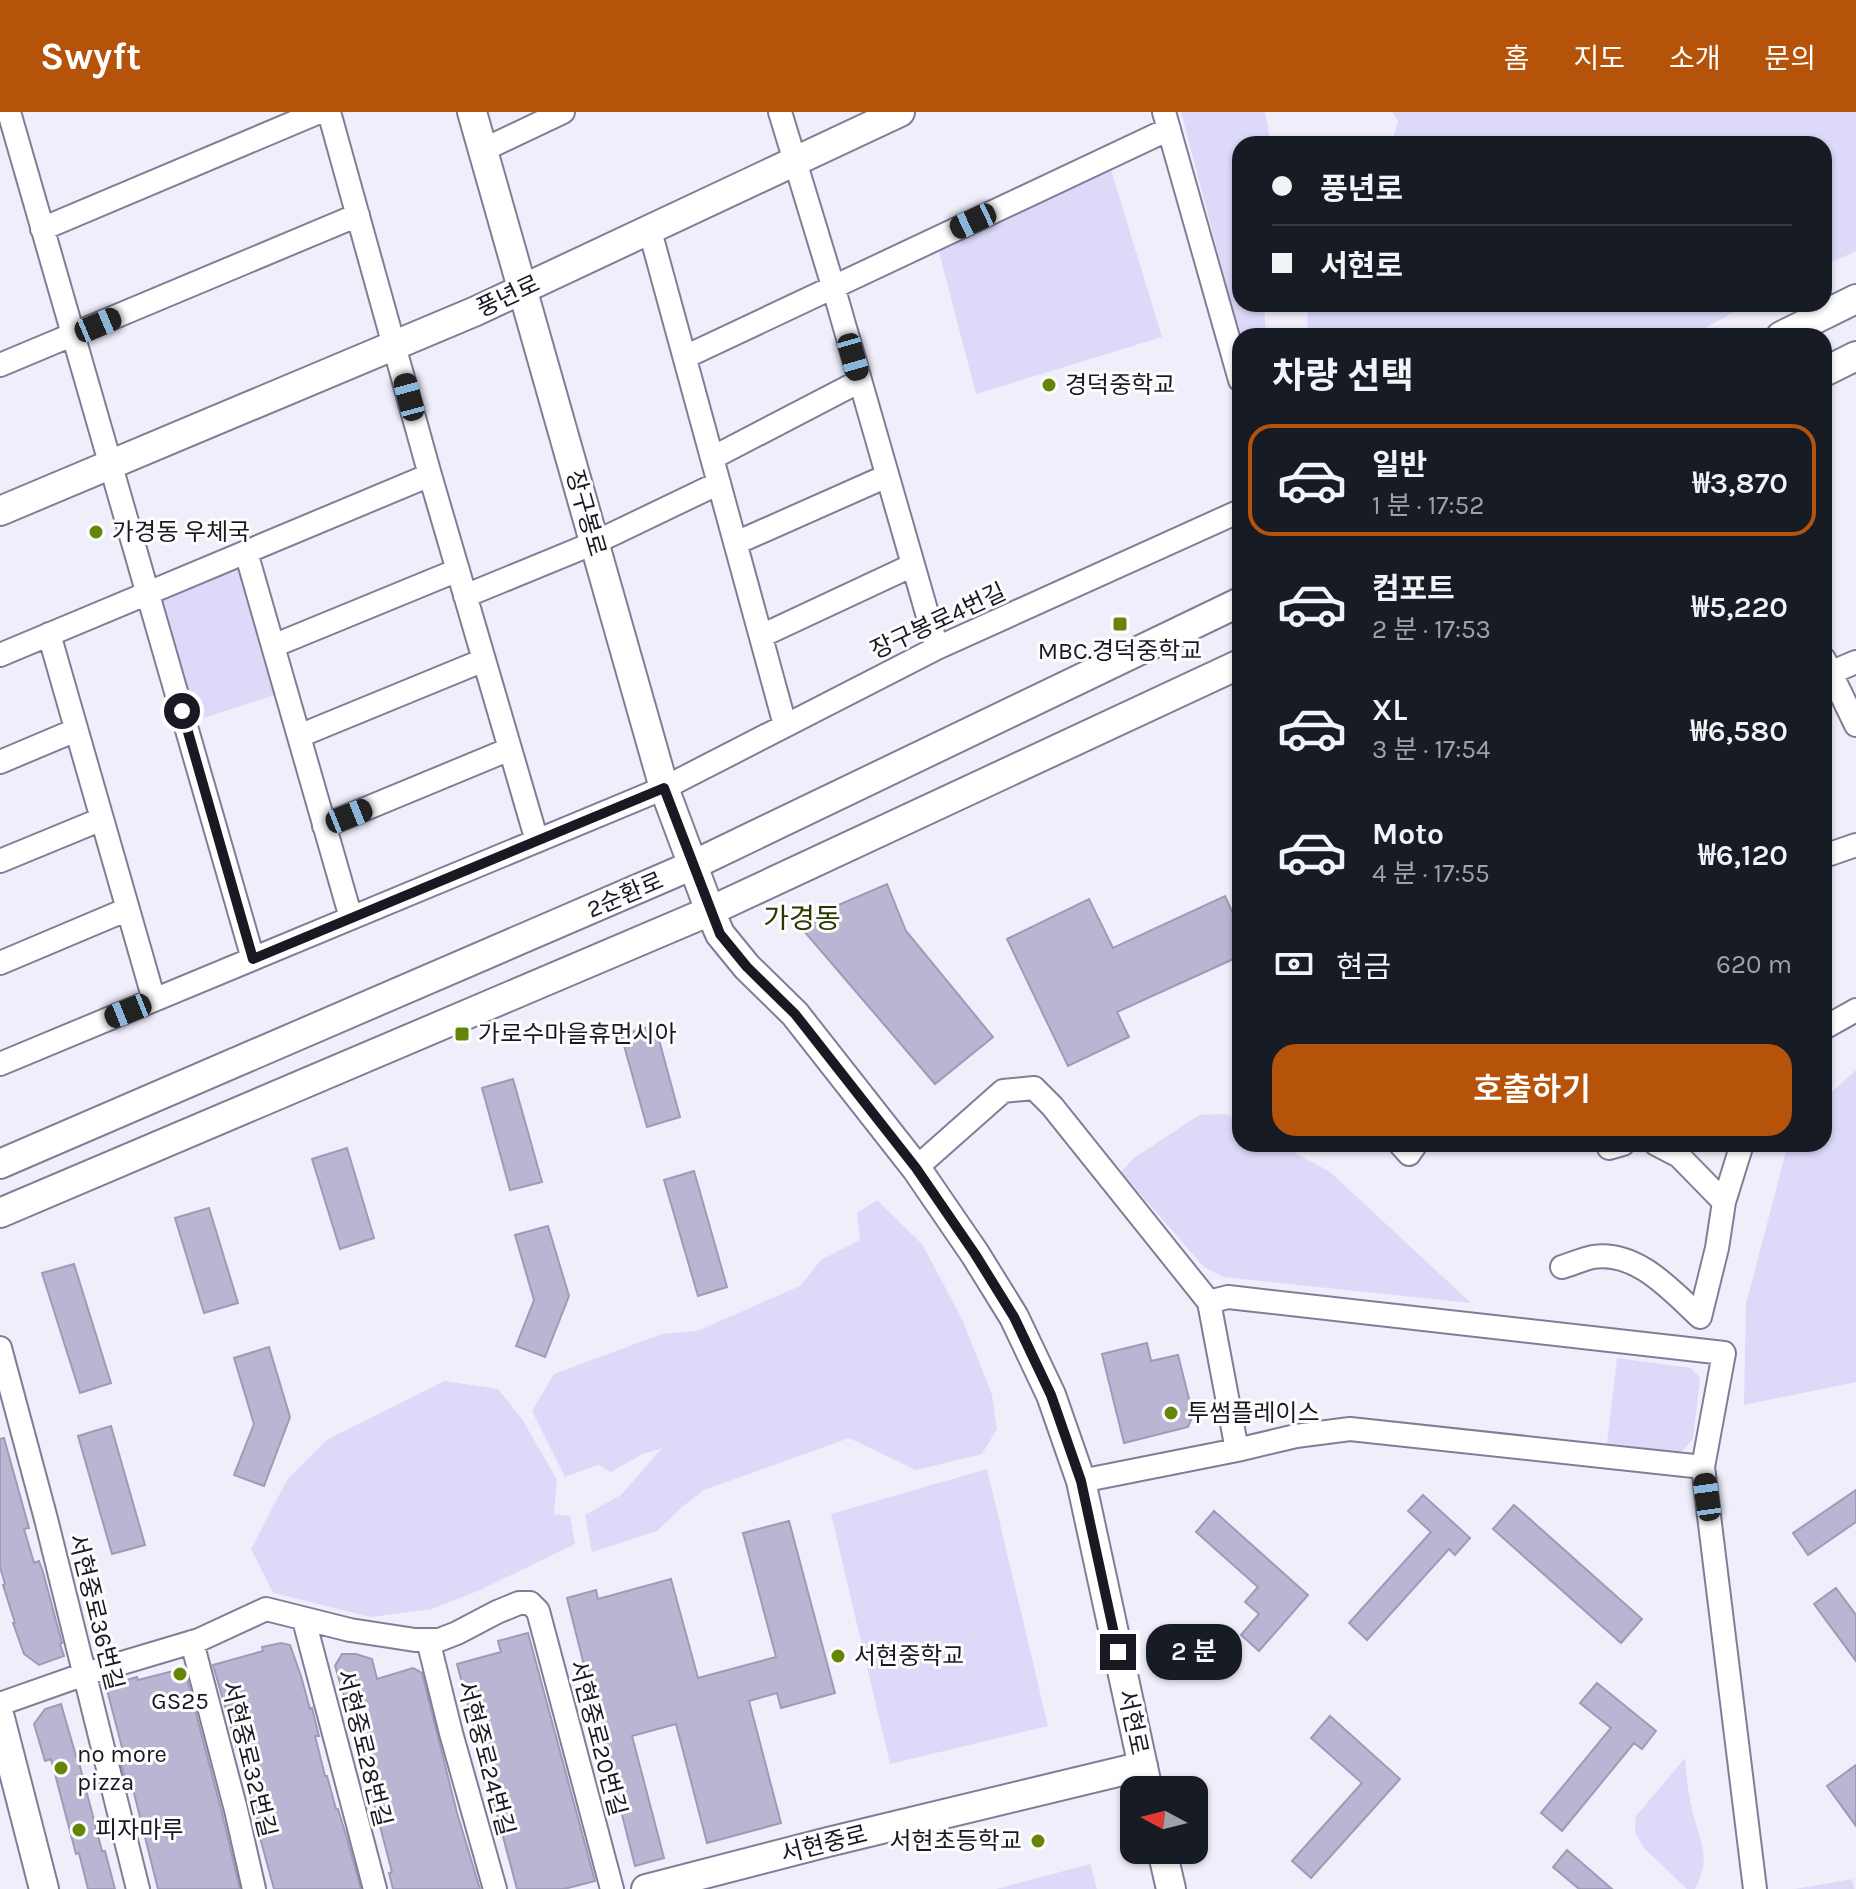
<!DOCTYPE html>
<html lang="ko">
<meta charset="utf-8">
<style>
:root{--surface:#171b24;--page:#20242c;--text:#f1f3f6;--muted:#9ea1a6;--line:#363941;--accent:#b45309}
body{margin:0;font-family:Karla,"Noto Sans KR",sans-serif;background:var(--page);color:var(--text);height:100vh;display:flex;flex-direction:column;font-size:30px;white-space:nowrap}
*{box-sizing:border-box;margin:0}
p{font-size:26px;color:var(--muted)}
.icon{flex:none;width:44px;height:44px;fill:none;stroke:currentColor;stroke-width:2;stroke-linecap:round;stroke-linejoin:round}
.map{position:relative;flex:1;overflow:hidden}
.side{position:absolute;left:1232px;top:216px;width:600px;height:824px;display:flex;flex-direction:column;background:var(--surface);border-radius:24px;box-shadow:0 2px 6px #0004}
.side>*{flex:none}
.banner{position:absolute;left:1232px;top:24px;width:600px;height:176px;border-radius:24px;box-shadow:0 2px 6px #0004;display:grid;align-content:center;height:176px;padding:0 40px;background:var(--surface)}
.needle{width:52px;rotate:277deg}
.buttons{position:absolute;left:1120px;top:1664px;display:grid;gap:16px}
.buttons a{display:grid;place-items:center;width:88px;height:88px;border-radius:16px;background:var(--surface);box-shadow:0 2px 6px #0004;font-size:40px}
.end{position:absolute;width:36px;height:36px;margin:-18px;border:10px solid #1a1823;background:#fff;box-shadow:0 0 0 4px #fff}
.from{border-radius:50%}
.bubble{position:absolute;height:56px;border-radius:24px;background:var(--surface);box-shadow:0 2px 6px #0004;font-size:26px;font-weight:600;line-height:56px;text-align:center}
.car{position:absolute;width:24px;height:48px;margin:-24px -12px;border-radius:10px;box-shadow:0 0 6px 2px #0007;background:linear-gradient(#222 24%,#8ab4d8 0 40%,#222 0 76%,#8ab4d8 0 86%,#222 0)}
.banner b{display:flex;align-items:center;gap:28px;height:76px;font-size:30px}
.banner b+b{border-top:2px solid var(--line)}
.banner i{width:20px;height:20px;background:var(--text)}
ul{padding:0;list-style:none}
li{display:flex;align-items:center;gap:24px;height:112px;margin:0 16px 12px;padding:0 24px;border:4px solid transparent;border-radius:24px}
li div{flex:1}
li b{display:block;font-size:30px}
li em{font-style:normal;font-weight:600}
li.selected{border-color:var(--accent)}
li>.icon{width:72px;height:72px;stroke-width:1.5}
h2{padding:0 40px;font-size:36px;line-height:96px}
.pay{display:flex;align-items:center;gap:20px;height:88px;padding:0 40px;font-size:30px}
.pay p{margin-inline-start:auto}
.button{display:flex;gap:16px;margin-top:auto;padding:16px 40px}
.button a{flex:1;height:92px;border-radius:24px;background:var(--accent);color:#fff;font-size:32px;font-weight:600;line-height:92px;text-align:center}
header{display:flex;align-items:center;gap:48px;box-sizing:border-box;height:112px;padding:0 40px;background:var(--accent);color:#fff}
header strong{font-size:38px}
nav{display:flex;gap:44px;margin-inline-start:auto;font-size:28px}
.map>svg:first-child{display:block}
.green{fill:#ddd9f9}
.building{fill:#b9b5d3;stroke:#9e9ab7;stroke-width:2}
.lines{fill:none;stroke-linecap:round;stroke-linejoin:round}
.minor-casing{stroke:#807d98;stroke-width:26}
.tertiary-casing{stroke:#807d98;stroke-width:32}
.minor{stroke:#fff;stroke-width:22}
.tertiary{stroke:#fff;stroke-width:28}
.route{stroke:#1a1823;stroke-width:10}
.poi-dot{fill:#648604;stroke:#fdfdfd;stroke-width:3}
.labels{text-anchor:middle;stroke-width:6;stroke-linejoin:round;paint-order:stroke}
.street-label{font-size:24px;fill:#1a1823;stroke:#fdfdfd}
.poi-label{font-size:24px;fill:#1a1823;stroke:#fdfdfd;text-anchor:start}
.quarter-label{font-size:28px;fill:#283900;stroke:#fdfdfd}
</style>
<header>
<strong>Swyft</strong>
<nav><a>홈</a><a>지도</a><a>소개</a><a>문의</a></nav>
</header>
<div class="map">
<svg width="1856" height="1777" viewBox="0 0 1856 1777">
<rect width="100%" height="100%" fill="#efeefa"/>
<path class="green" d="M1181,0H1265L1271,32H1240V192H1264L1266,224H1240Z
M1392,0H1856V139L1824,154V32H1392L1398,9Z
M1111,58L1162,225L976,282L939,140Z
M1307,192H1749L1690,224H1308Z
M239,452L275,583L194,609L159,485Z
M1856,958V1270L1744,1293L1746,1192L1788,1032H1824V987Z
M1225,1002L1240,1010V1032H1279L1330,1060L1471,1191L1223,1165L1204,1155L1121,1060L1134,1046L1199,1003Z
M877,1088L922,1132L962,1207L992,1283L997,1317L982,1342L916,1358L849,1326L704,1378L682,1395L657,1419L592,1440L585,1403L621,1383L662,1336L643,1342L611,1360L598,1353L565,1365L532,1299L554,1262L662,1222L697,1219L800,1174L821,1148L860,1128L857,1101Z
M1617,1246L1691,1256L1700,1266L1693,1327L1680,1341L1607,1331Z
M445,1269L498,1277L522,1307L557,1368L554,1402L570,1404L575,1432L480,1478L432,1497L371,1505L273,1481L251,1437L287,1368L328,1327Z
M987,1357L1048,1614L890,1652L831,1402Z
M1685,1646C1686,1663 1688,1681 1692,1697C1699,1730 1713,1743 1695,1777H1687L1643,1735L1635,1720L1636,1704Z
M1090,1752L1097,1777H996Z
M1852,1767L1854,1777H1795Z"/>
<path class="building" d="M887,772L906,819L993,925L935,972L797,811Z
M1225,784L1240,817V844L1117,900L1129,925L1068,954L1007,827L1089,787L1113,836Z
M655,913L680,1005L647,1015L621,923Z
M513,967L542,1070L510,1078L482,976Z
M347,1036L374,1126L340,1137L312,1047Z
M694,1059L727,1175L698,1184L664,1068Z
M209,1096L238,1191L204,1201L175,1106Z
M548,1114L569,1184L545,1245L516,1234L534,1188L515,1123Z
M74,1152L111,1271L80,1281L42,1161Z
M1147,1231L1151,1249L1178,1243L1193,1303L1188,1315L1124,1331L1102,1242Z
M269,1235L290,1305L264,1374L234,1363L254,1312L234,1246Z
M111,1314L145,1433L112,1442L78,1324Z
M4,1326L29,1416L24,1417L34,1451L39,1449L43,1460L62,1531L60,1532L64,1544L39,1553L24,1542L13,1511H15L3,1473L5,1472L0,1455V1327Z
M1856,1378V1410L1808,1443L1793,1421Z
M1423,1383L1470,1426L1455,1443L1449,1437L1367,1528L1349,1511L1431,1420L1408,1399Z
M1514,1393L1642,1507L1621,1531L1493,1417Z
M1214,1399L1308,1483L1259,1539L1241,1523L1259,1502L1245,1490L1258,1475L1196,1420Z
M789,1409L835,1581L781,1596L777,1581L749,1589L781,1711L707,1731L676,1612L632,1624L664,1746L635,1754L567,1486L596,1478L598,1487L671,1467L698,1566L776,1545L743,1421Z
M1836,1476L1856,1503V1549L1814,1492Z
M528,1521L595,1769L564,1777H517L457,1552L501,1540L498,1529Z
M281,1531L290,1533L301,1564L310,1597L312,1596L319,1624H315L325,1664H327L336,1697H338L348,1730L361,1777H274L258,1718L260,1717L213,1553L263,1539L262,1535Z
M342,1542H356L372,1547L377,1567L413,1556L422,1561L457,1701L480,1777H393L389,1761L392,1760L357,1626L335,1554Z
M181,1557L185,1559L222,1701L240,1777H158L132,1673L127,1674L122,1655L120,1648L125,1647L106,1574L137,1565L138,1568Z
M1597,1571L1656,1619L1642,1637L1634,1631L1562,1719L1541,1701L1611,1616L1580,1591Z
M61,1592L76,1644L77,1643L102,1739H105L115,1777H88L79,1741L76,1742L51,1647L45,1649L34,1612L45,1597Z
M1330,1604L1400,1667L1311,1766L1292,1749L1362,1671L1311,1626Z
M1856,1653V1714L1827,1674Z
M1567,1738L1612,1777H1579L1553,1755Z"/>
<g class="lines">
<defs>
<path id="minor" d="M9,0L253,847
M329,0L430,363L537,729
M780,0L833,174L937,536
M1164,0L1240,268
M483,38L563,0
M42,117L319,0
M650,119L785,613
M685,245L1169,17
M0,253L358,103
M712,346L860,269
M736,431L887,364
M246,440L351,806
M465,484L594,431L719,371
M49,522L154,888
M761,524L913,453
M273,534L458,458
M0,543L430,363
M1824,547L1856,613
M1830,561L1856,550
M299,624L484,548
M0,650L76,618
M324,714L510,637
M1824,744L1856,733
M0,749L102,707
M0,851L128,797
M1824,916L1856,898
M0,952L664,676L937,536L1240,399
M1400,1032L1409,1042L1416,1032
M1656,1032L1679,1044L1724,1090
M1609,1036L1623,1032
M916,1056L1003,979L1034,976L1052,994L1209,1190L1237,1338
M1562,1155C1572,1152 1583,1147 1593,1145C1636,1138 1671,1178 1700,1205L1717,1136L1724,1090L1742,1032
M1209,1190L1228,1185L1724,1241L1703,1355
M0,1236L46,1407L138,1777
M1081,1369L1237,1338L1296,1324L1350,1317L1703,1355L1755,1777
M304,1508L375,1777
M428,1528L451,1621L495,1777
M192,1530L236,1698L254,1777
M0,1592L85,1562L199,1528L266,1497L350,1518L415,1528H439L457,1521L497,1500L519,1491H530L538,1499L612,1777"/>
<path id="tertiary" d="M472,0L664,676L710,799L720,822L747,855L795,902L916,1056L975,1142L1014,1205L1051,1283L1081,1369L1148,1678
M1781,224L1856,187
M1824,260L1856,244
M0,399L476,199L900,0
M0,1052L693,753L1240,490
M0,1101L710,799L1240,552
M0,1606L44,1777
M1162,1738L1171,1777
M646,1777L828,1730L1143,1654"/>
</defs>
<use href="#minor" class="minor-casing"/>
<use href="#tertiary" class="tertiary-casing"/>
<use href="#minor" class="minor"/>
<use href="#tertiary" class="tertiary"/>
</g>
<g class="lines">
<path class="route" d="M182,599L253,847L664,676L720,822L747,855L795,902L916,1056L975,1142L1014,1205L1051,1283L1081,1369L1118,1540"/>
</g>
<g class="poi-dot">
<circle cx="1049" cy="273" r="8"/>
<circle cx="96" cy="420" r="8"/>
<rect x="1112" y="504" width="16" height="16" rx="4"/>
<rect x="454" y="914" width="16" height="16" rx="4"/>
<circle cx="1171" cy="1301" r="8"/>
<circle cx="838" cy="1544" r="8"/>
<circle cx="180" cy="1562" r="8"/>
<circle cx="61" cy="1656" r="8"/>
<circle cx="79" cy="1718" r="8"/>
<circle cx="1038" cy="1729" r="8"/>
</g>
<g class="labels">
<g class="street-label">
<text transform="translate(508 184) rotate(-25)" y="8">풍년로</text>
<text transform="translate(586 401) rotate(74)" y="8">장구봉로</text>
<text transform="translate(938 509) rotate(-25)" y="8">장구봉로4번길</text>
<text transform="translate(625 783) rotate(-23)" y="8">2순환로</text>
<text transform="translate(96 1500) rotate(76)" y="8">서현중로36번길</text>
<text transform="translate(1133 1610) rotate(78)" y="8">서현로</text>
<text transform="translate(598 1626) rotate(75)" y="8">서현중로20번길</text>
<text transform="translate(364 1636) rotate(76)" y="8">서현중로28번길</text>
<text transform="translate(486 1646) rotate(75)" y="8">서현중로24번길</text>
<text transform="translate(249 1647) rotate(76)" y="8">서현중로32번길</text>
<text transform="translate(824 1732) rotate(-14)" y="8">서현중로</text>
</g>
<g class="poi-label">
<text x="1065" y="281">경덕중학교</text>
<text x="112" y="428">가경동 우체국</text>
<text x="1120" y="547" text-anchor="middle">MBC.경덕중학교</text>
<text x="478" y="930">가로수마을휴먼시아</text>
<text x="1187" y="1309">투썸플레이스</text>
<text x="854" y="1552">서현중학교</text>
<text x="180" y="1597" text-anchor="middle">GS25</text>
<text x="77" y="1650">no more<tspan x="77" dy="28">pizza</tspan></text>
<text x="95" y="1726">피자마루</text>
<text x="1022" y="1737" text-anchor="end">서현초등학교</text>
</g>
<g class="quarter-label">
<text x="802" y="816">가경동</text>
</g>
</g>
</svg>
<div class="buttons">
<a><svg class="needle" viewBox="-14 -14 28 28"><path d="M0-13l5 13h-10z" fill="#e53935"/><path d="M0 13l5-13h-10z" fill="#9ea1a6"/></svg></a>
</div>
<i class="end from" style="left:182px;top:599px"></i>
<i class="end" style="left:1118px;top:1540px"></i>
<div class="bubble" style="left:1146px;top:1512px;width:96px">2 분</div>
<i class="car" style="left:973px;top:109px;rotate:245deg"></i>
<i class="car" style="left:98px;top:213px;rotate:67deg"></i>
<i class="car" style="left:853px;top:245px;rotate:164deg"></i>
<i class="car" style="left:409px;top:285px;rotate:345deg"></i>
<i class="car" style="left:349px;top:704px;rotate:68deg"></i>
<i class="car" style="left:128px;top:899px;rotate:248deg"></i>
<i class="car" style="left:1707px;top:1385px;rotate:352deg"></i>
<div class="banner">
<b><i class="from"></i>풍년로</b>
<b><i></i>서현로</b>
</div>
<section class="side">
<h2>차량 선택</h2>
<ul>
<li class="selected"><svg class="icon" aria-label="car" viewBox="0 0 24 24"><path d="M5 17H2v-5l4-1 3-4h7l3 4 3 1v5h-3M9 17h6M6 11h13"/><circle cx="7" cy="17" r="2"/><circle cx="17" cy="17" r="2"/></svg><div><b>일반</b><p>1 분 · 17:52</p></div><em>₩3,870</em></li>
<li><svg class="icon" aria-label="car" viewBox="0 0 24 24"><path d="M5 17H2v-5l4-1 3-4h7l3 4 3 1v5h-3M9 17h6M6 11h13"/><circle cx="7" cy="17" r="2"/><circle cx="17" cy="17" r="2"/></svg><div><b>컴포트</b><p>2 분 · 17:53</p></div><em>₩5,220</em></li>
<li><svg class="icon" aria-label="car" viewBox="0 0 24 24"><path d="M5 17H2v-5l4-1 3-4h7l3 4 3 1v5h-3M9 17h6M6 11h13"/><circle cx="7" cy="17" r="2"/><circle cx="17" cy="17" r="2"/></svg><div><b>XL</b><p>3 분 · 17:54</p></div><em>₩6,580</em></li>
<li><svg class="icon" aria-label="car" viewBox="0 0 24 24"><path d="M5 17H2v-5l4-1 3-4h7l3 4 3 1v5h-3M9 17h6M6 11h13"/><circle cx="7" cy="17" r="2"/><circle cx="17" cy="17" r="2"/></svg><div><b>Moto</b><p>4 분 · 17:55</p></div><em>₩6,120</em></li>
</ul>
<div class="pay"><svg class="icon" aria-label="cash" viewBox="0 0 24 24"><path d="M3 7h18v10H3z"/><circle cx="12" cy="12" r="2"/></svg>현금<p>620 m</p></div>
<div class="button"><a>호출하기</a></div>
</section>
</div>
